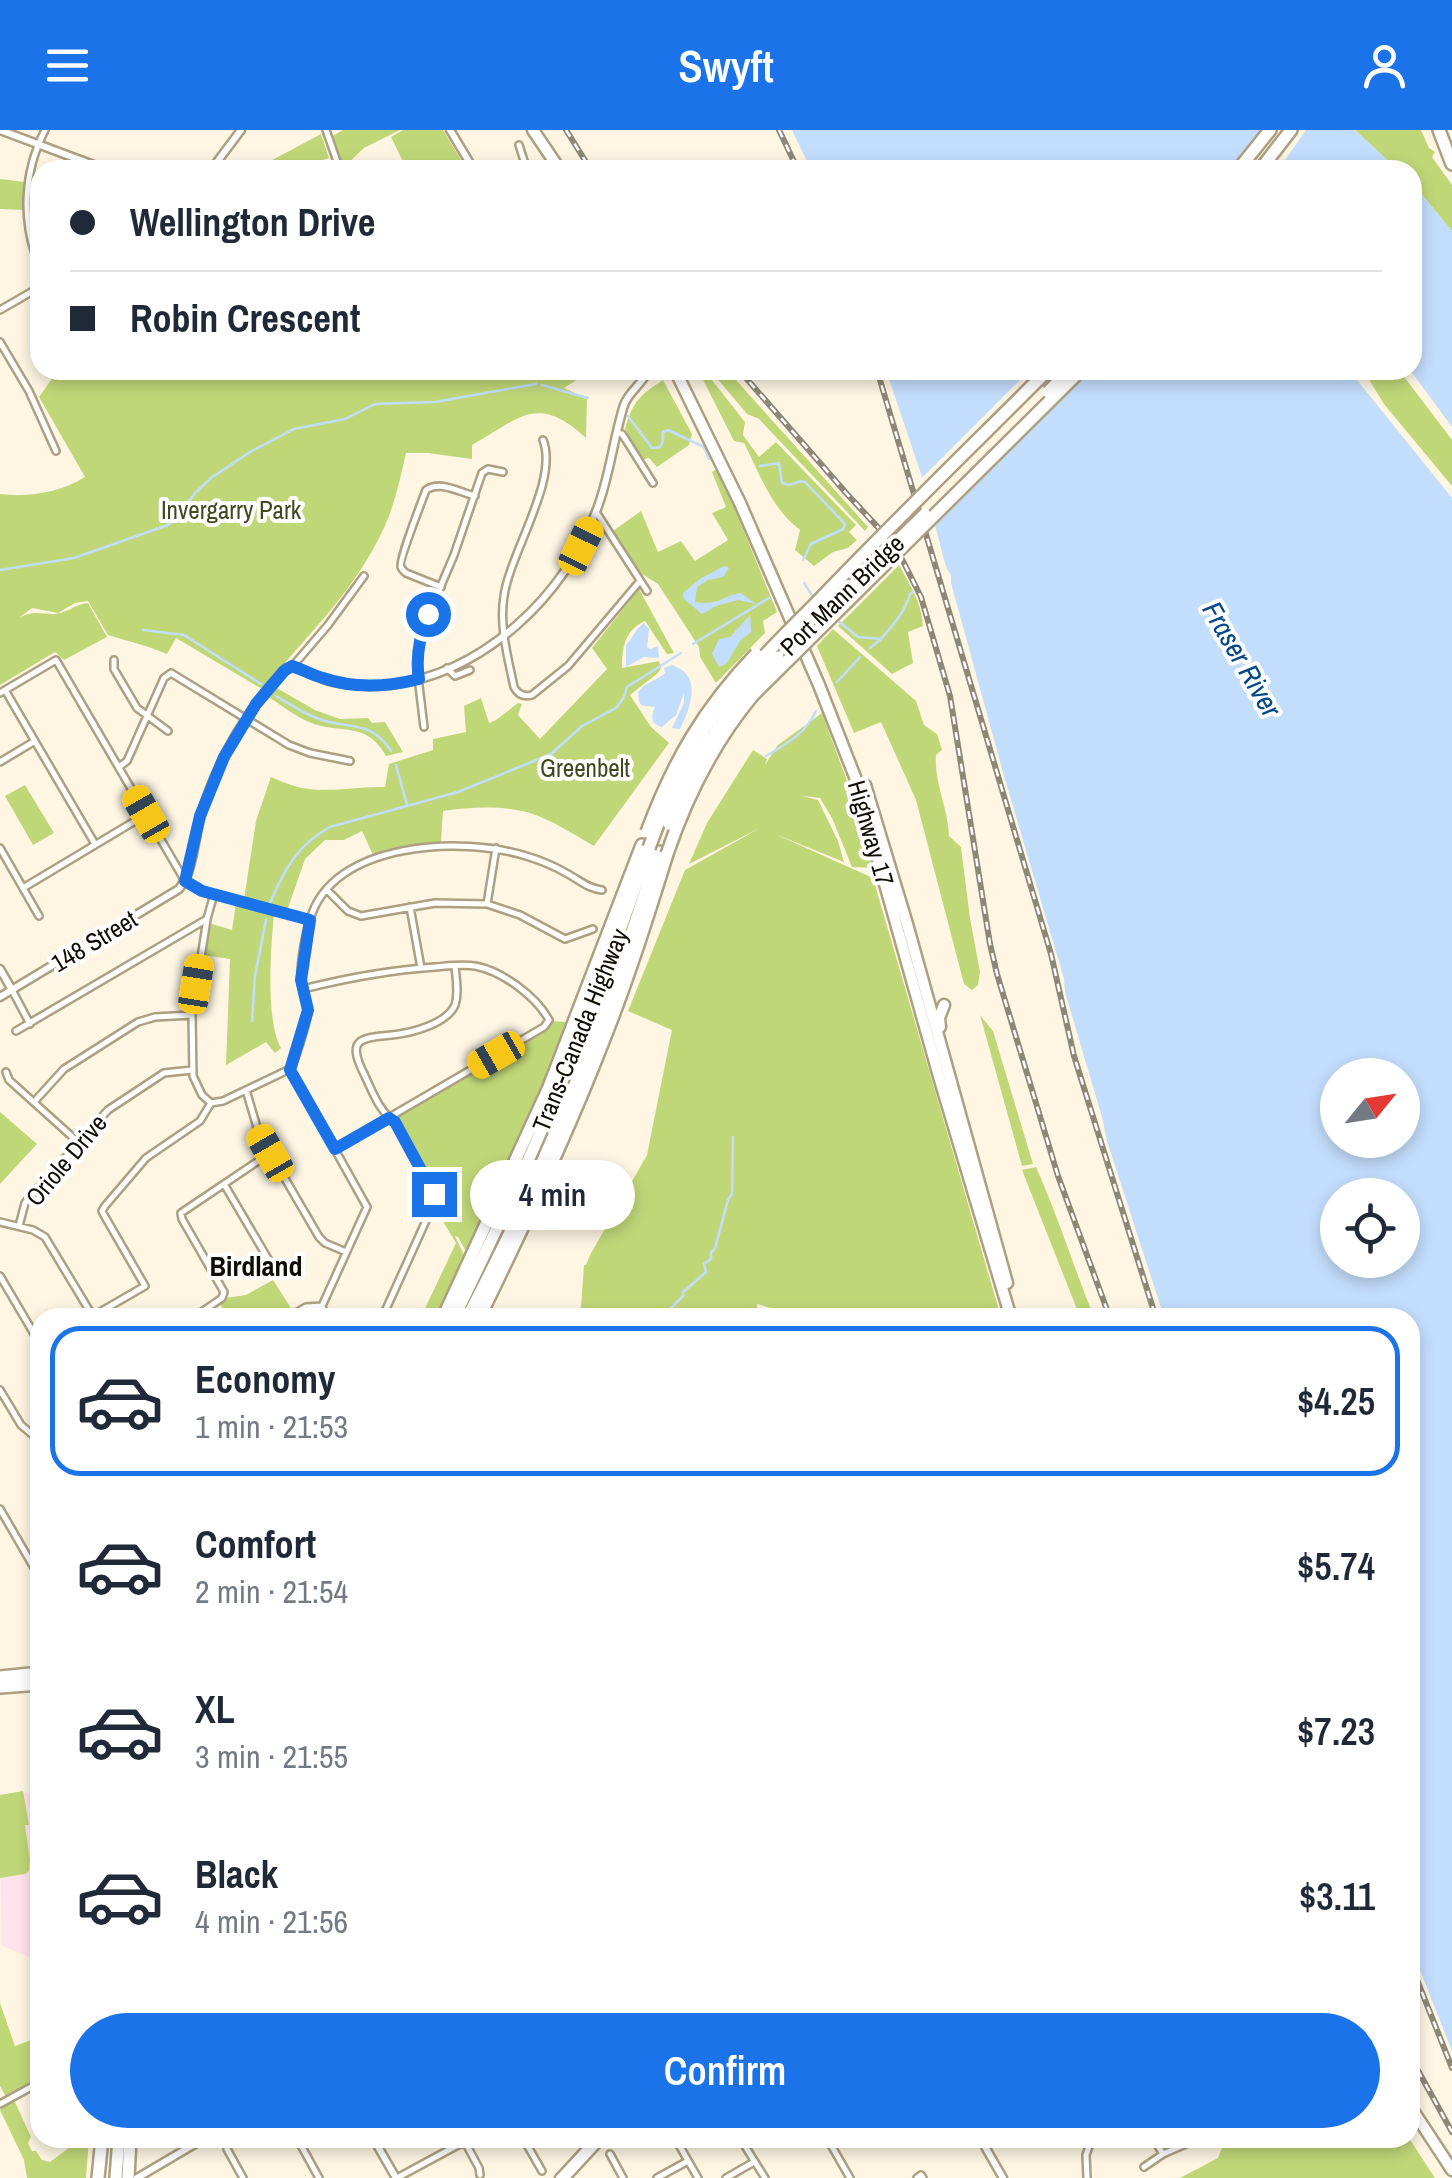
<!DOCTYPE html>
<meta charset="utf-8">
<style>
:root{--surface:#fff;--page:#f2f2f3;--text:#1f2937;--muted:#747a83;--line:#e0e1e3;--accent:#1a73e8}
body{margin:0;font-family:"Archivo Narrow",sans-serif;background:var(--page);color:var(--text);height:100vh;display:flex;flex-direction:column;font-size:38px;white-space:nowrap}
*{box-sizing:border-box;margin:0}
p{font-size:32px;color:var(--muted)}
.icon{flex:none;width:55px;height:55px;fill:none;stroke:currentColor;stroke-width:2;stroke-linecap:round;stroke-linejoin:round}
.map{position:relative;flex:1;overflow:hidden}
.side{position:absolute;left:30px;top:1178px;width:1390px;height:840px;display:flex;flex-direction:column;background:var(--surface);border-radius:30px;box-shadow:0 5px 15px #0003}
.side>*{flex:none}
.banner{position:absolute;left:30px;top:30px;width:1392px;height:220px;border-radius:30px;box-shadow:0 5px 15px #0003;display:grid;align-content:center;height:220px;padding:0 40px;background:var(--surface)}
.needle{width:65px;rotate:60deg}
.fabs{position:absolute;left:1320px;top:928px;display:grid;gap:20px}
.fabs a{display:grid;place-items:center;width:100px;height:100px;border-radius:50%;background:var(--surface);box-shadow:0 5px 15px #0003;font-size:50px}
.end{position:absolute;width:45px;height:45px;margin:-22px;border:12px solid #1a73e8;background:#fff;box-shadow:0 0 0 5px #fff}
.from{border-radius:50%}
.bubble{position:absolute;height:70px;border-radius:35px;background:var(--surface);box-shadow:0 5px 15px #0003;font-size:32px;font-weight:600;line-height:70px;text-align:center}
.car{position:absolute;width:30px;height:60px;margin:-30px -15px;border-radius:12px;box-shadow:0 0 8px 2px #0007;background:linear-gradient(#f5c518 24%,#345 0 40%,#f5c518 0 76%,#345 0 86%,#f5c518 0)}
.banner b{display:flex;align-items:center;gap:35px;height:95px;font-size:38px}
.banner b+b{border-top:2px solid var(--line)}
.banner i{width:25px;height:25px;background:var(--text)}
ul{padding:18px 0 0;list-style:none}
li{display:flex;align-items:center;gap:30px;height:150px;margin:0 20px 15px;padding:0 20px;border:5px solid transparent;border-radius:30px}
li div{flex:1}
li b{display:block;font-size:38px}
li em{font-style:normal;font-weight:600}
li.on{border-color:var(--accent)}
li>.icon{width:90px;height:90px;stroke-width:1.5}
.primary-button{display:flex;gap:20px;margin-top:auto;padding:20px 40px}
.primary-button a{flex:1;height:115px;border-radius:60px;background:var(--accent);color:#fff;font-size:40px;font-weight:600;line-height:115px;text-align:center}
header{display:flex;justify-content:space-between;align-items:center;height:130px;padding:0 40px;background:var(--accent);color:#fff;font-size:45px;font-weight:600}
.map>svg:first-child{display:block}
.commercial{fill:#ffe5eb}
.green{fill:#c0d778}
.water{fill:#c3ddfc;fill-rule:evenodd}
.pier{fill:#fef6e3}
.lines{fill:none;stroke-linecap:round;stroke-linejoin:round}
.stream{stroke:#c3ddfc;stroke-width:2.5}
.minor-casing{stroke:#ada082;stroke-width:10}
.tertiary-casing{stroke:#ada082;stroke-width:11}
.trunk-casing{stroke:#ada082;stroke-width:15}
.motorway-casing{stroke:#ada082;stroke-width:16}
.minor{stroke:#fff;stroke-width:5}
.tertiary{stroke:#fff;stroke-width:6}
.trunk{stroke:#fff;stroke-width:10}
.motorway{stroke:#fff;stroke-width:11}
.rail-casing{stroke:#8d8778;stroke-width:6}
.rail{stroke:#fff;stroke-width:2.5;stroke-dasharray:8;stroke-linecap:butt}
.motorway-bridge-casing{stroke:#ada082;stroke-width:16;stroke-linecap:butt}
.motorway-bridge{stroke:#fff;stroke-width:11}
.route{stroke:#1a73e8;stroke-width:12}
.labels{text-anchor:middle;stroke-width:8;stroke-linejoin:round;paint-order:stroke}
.park-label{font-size:25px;fill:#3f4920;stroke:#fff}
.street-label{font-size:25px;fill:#110c03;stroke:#fff}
.water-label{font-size:28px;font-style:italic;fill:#024789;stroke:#fff}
.neighbourhood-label{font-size:28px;font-weight:bold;fill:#110c03;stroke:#fff}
</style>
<header><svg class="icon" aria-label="menu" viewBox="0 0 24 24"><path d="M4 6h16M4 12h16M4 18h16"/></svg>Swyft<svg class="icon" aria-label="person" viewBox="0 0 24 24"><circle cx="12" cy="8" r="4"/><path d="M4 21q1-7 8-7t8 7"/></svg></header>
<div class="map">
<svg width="1452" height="2048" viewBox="0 0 1452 2048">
<rect width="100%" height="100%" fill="#fef6e3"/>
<path class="commercial" d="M40,1660V1832L1,1815L0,1667Z"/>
<path class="green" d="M343,0H400L364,18L341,40L331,7Z
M403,0H443L467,40H407L391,7Z
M1355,0H1421L1429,18L1435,22L1432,27L1452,55V101L1413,54L1412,40H1398Z
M321,4L329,28L294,40H265L263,35Z
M0,49L25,52L23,80L0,79Z
M58,240L416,242L465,240L472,243L491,240H573L578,249L564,258L587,269L586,308C537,263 520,288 472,315V329L428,323H406C400,349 395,374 384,398C355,461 306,507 262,559L176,508L167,524C148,516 128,511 108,505L88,471L75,473L58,483L32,478L20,487C40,478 48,488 63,482C73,479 77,474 88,473L107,507L64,530L55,522L0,555V364C30,367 59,363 85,347L39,267Z
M698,240H704L745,292L743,305L759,327L776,312L856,395L849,402L857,410L848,418L833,422L814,436L795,420L800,400C772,379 760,345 744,313L734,311Z
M710,240H727L868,397L865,401L759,289L747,284Z
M1363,240H1399L1452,310V356L1384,274Z
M663,250L692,304L689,315L657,337L649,328L642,330L625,299C633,271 639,266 663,250Z
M718,338L777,482L763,491L765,503L716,553L700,527L699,517L658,454L642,444L613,401L641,381L658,422L681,411L695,431L728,410L712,383L726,377L712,342Z
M899,435C910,455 922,473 923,496L908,502L913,533L892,544L838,496Z
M639,459L674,523L667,524L645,491C625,500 622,517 622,538L659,531L661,538L658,543L630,565L651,597L669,613L594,716C573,704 552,690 530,683C501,675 471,677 443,681L441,712L411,716L374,727L362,701L344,710H325L305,729L287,781L244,769L256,691L271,647C281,651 292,656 302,658C330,663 357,656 385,657L389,634L433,620V609L466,602L464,576L481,568L489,593L496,590L518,573L522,574L518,585L540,609L607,539L592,518Z
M833,499L916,571L924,595L937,604L942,620L936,625C934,654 948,677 949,706L961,717L970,788L980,842L978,855L972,860L964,854L916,670L881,592L854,603L817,516Z
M275,557L315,580L340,589L368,588L372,593L385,592L403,622L386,626C366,590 341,605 309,592C294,586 280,574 267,566Z
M822,583L857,678L876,738L852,737L832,688L820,668L802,666L818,670L838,711L844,732L775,704L873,748L1001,1187H800L757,1174L758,1187H753L749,1178L737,1187L576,1188L581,1177L584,1135H586L590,1125L647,1025L672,900L628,881L685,740L760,698L689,734L707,693L753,620L767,629L765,635L778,615Z
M25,655L54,703L33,715L5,666Z
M236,773L274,783C271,815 265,890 281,918L275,923L266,912L226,935L230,829L203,825L209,793L232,800Z
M980,885L993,901L1033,1034L1022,1036Z
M553,891L566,892L561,904L563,906L528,991L467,1123L458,1107L455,1106L465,1127L435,1187H421L456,1113L435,1078L438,1064L398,993V986L548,898Z
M0,982L37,1014L0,1054Z
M1036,1037C1058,1086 1074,1138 1094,1187H1080L1022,1040Z
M273,1150L293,1181L282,1187H229L219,1173L225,1168L246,1165Z
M23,1661L29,1695H25L30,1730L29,1741L25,1744L0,1748V1665Z
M0,1873L15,1916L34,1909L40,1913V1966L31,1951L6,1967L0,1956Z
M14,1970L31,2007L28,2013L32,2021H36L42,2030L50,2032L70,2017L65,2008H89L86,2048H27L24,2030L0,1980Z
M1226,2008H1409L1435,2048H1180L1218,2028Z"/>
<path class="water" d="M792,0H1355L1398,40H811Z
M1413,54L1452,101V297L1410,240H1412Z
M886,240H1349L1452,368V1921L1410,1815V1188L1164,1187L1107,1011L1102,987L1065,862L1064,849L1004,646L951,453V445L946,437L924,353ZM1338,945H1402V1010H1338ZM1338,1065H1402V1130H1338Z
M724,436L729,438L723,447L708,450L697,457L695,472C720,476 720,466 741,463L756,474L738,470L716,476L702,484L684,469L683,463L700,449Z
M750,485L751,502L740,511L727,533L719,537L712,524L719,509L730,507Z
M644,493L649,499L647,517L650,519L658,516L659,528L644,527L626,537V515C633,508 635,499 644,493Z
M672,535C703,545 691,577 680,599L672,598L684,573V563L676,585L662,597C650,594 651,586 655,577C643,575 639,580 638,562C645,552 656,551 665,543L664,538Z"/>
<path class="pier" d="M1266,0H1306L1278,40H1234Z
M1030,240H1091L931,400L918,352Z"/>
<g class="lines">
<path class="stream" d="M542,255L588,268
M628,286L652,318L660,317L663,311V302L668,300L704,317L709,329
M760,336L779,333L782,353L789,355L801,351L805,352L845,394L843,399L811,414L803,430
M0,440L74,428L168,395L175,390L195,363L211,348L250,322L294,299L345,289L375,274L435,272L536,254
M804,453L813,467
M837,490L858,507L881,509C893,495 905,482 910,464L913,462
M143,500L184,505L261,554
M693,514L769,468
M870,518L880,510
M837,552L860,527
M276,566C290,574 304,584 319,589C350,600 371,589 391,621
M766,626C788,613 805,604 816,581
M396,635L407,675
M270,773C284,740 298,714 330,697L458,662L551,624L582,596L616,578L624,567L627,557L681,523
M252,891L255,846L266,790
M667,1188L671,1178L683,1166V1162L706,1142L704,1134L711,1129V1123L715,1118L728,1070L732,1064L733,1007"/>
<defs>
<path id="minor" d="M326,0L340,40
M519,15L527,40
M40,137C21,93 23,43 45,0
M0,180L40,157
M0,212L29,261L56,321
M617,303L622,304L626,310L653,353
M543,310C559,350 510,423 504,466C499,496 508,528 514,557C518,565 524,567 532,565L568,536L640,451
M596,382L647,461
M441,457L406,443C404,441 402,440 401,437C398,432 422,371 426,360C440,350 459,362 475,366
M114,530V539L137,578L168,601
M292,537L328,495L364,446
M447,538L455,546L470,540
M5,560L95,714
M0,563L56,530L185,751L202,761L310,790
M424,597L417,539L420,505L454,425L482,343L488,339L503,342
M0,632L35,611
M119,637L127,631L164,548L171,543L289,615L310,623L350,631
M0,718L39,786
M23,758L145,685
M327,760L348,781L361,786L435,773L487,774L520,785L565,809L593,799
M487,774L496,718
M410,777L421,838
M303,859C347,848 390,840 435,837C448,836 462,834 475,836C502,841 536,866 549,890L544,897L335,1019
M12,860L30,894
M16,901L207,789
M290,939C296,928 307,892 308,881C308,871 301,860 301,850C300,835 305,805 310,790C331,711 463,706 526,726C540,730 554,736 568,744C579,750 589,759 602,760
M290,939L367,1077L322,1176L326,1188
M6,942L9,950L78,1012
M246,960L259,1004L319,1107L325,1113L346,1122
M34,972L64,939L138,892L155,887L192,885
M211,973L202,965L193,946L192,885L207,789L214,764
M224,1054L274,1139
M0,1092L33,1100L45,1107L92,1185
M19,1096L25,1073L29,1068L108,980L164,943L192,940
M0,1146L40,1214
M93,1186L145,1156L104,1085L102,1081L105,1076L146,1028L200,991L211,973L223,971L290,939
M193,1188L222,1168L224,1162L182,1089L181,1083L270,1023
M287,1188L306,1177L322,1176
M382,1188L434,1073L436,1066L395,992C379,981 373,963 365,946C346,909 359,908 392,905C411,903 447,894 455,875C459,863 456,848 455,836
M0,1260L21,1295L40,1311
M0,1379L40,1448
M0,1974L33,1956L40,1969
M62,2008L65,2012
M297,2008L319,2048
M523,2008L542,2041
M675,2008L698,2048
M740,2008L765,2048
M827,2008L850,2048
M1153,2008L1163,2024
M171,2011L183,2008
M465,2012L479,2038L480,2045
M227,2019L243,2048
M610,2024L623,2048
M1144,2037L1163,2024L1195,2010
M397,2048L471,2008
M657,2048L688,2031
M726,2048L754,2032
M917,2048L921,2045L923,2048
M1087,2048L1086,2025L1092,2008"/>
<path id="tertiary" d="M0,0L107,40
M450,0L474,40
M211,40L241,0
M0,839L12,860
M0,867L179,759C194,740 194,709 201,685C217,631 247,579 286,538C301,535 315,547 329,551C349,556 370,557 390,555C484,543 565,466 597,379C610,345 613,310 624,275C629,261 643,254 648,240
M373,2008L396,2048
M980,2008L1003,2048
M137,2048L205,2008
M559,2048L596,2008
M566,2048L603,2008"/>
<path id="trunk" d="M533,0L560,40
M675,240L740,373L819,555L855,647L940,950L1011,1188
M865,655L907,794L1007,1153
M940,897L939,888L944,875
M1410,1976L1452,2040"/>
<path id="motorway" d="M1439,0L1452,34
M1238,40L1270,0
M1260,40L1291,0
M443,1188L549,957L642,715
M454,1188C491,1111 528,1035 560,956C593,878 621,798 649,718
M467,1188C523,1082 571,971 612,859C629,814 643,767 659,722
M479,1188C523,1098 566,1007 602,914C627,852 647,788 667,724
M0,1547L40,1543
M0,1557L40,1554
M98,2048L102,2008
M116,2048L119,2008
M128,2048L130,2008"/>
</defs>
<use href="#minor" class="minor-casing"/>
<use href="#tertiary" class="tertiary-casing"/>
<use href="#trunk" class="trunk-casing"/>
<use href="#motorway" class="motorway-casing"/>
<use href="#minor" class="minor"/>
<use href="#tertiary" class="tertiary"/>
<use href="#trunk" class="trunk"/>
<use href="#motorway" class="motorway"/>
<defs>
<path id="rail" d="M566,0L591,40
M779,0L798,40
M739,240L847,364L886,406L903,431L921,467L950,566L990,814L997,844L1058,1046L1110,1188
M877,240L1051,824L1074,926L1156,1188
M1410,1832L1452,1938
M1410,1926L1452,2002"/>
</defs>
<use href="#rail" class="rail-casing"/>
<use href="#rail" class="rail"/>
<defs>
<path id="motorway-bridge" d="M1048,262L1070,240
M849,459L925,384
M669,694C693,629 729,576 778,527
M647,702C673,632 704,578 756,524
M649,718C664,677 680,637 704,600C736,551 780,510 821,468C895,391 972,316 1048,240
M667,724C687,665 713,613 753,565L1081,240"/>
</defs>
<use href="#motorway-bridge" class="motorway-bridge-casing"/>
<use href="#motorway-bridge" class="motorway-bridge"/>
</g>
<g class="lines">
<path class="route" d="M428,484C420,505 415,526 419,549C387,557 355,559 323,548C312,545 303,540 292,536L284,541L256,574L224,627L200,686L185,751L202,761L310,790L301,850L308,880L290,940L335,1019L389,988L395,992L434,1064"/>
</g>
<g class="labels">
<g class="park-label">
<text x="231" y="389">Invergarry Park</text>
<text x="585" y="647">Greenbelt</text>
</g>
<g class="street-label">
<text transform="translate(842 465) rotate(-44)" y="9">Port Mann Bridge</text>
<text transform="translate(871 703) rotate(74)" y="9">Highway 17</text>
<text transform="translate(94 811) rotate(-31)" y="9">148 Street</text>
<text transform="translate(580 900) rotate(-68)" y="9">Trans-Canada Highway</text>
<text transform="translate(66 1030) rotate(-50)" y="9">Oriole Drive</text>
</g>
<g class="water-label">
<text transform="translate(1242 529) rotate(60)" y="10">Fraser River</text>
</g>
<g class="neighbourhood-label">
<text x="256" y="1146">Birdland</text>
</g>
</g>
</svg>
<div class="fabs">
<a><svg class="needle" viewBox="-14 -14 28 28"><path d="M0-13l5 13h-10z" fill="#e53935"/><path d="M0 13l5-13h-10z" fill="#747a83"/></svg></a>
<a><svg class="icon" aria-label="locate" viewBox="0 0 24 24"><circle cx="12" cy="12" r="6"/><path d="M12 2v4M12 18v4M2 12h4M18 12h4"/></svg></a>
</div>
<i class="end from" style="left:428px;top:484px"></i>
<i class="end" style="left:434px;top:1064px"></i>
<div class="bubble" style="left:470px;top:1030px;width:165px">4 min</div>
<i class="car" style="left:581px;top:416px;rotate:26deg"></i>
<i class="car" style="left:146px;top:684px;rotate:330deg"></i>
<i class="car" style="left:196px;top:854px;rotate:9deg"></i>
<i class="car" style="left:496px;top:925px;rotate:240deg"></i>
<i class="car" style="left:270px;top:1023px;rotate:330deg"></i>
<div class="banner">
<b><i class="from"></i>Wellington Drive</b>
<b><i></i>Robin Crescent</b>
</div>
<section class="side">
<ul>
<li class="on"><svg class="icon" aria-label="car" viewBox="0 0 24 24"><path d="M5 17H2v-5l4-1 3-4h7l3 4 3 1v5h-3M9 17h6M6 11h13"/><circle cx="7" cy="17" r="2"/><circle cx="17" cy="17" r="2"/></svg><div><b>Economy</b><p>1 min · 21:53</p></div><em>$4.25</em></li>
<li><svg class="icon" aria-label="car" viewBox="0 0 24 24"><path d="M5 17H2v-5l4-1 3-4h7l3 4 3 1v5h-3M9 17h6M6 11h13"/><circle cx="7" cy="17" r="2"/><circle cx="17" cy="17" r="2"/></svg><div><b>Comfort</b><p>2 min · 21:54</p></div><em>$5.74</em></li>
<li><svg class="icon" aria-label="car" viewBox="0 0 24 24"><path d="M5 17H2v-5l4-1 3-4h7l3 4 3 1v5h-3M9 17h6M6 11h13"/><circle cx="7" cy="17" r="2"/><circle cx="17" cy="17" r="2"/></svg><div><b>XL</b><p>3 min · 21:55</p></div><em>$7.23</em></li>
<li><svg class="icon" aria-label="car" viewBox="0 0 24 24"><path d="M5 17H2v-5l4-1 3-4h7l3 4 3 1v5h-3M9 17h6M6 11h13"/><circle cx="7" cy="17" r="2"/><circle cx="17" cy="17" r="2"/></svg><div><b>Black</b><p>4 min · 21:56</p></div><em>$3.11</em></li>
</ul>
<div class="primary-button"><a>Confirm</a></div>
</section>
</div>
